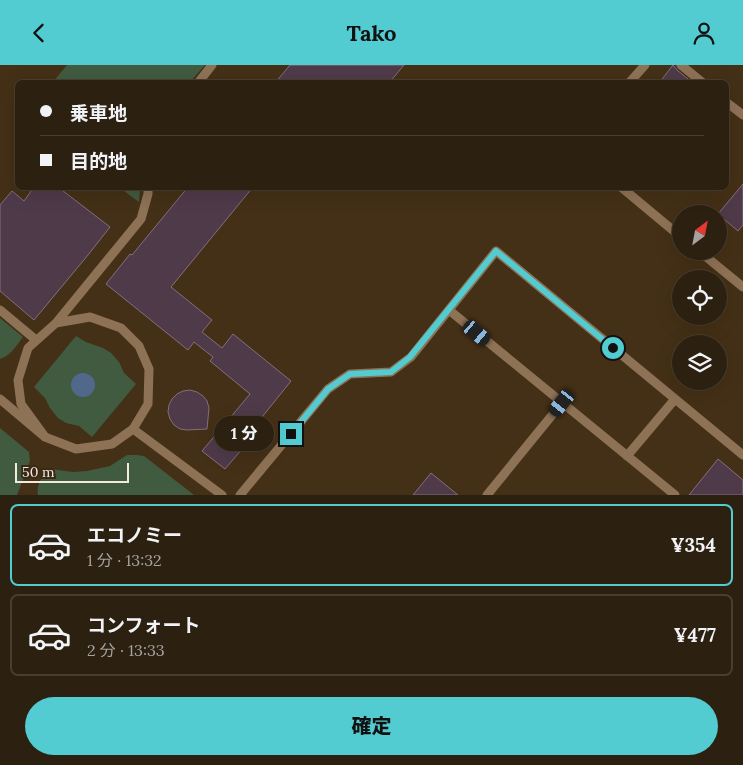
<!DOCTYPE html>
<html lang="ja">
<meta charset="utf-8">
<style>
:root{--surface:#2c2011;--page:#34281a;--text:#f1f3f6;--muted:#a6a39f;--line:#483e31;--accent:#52ccd1}
body{margin:0;font-family:Lora,"Noto Sans JP",serif;background:var(--page);color:var(--text);height:100vh;display:flex;flex-direction:column;font-size:19px;white-space:nowrap}
*{box-sizing:border-box;margin:0}
p{font-size:16px;color:var(--muted)}
.icon{flex:none;width:28px;height:28px;fill:none;stroke:currentColor;stroke-width:2;stroke-linecap:round;stroke-linejoin:round}
.map{position:relative;height:430px;overflow:hidden}
.side{display:flex;flex-direction:column;background:var(--surface);flex:1}
.side>*{flex:none}
.top-card{position:absolute;left:15px;top:15px;width:714px;height:110px;border-radius:8px;box-shadow:0 5px 20px #0002,0 0 0 1px var(--line);display:grid;align-content:center;height:110px;padding:0 25px;background:var(--surface)}
.needle{width:32px;rotate:32deg}
.controls{position:absolute;left:672px;top:140px;display:grid;gap:10px}
.controls a{display:grid;place-items:center;width:55px;height:55px;border-radius:50%;background:var(--surface);box-shadow:0 5px 20px #0002,0 0 0 1px var(--line);font-size:25px}
.scale{position:absolute;left:15px;bottom:12px;width:114px;box-sizing:border-box;padding-left:5px;border:2px solid #f3e9dd;border-top:0;font-size:14px;line-height:18px;white-space:nowrap;color:#f3e9dd;-webkit-text-stroke:4px #3a2a17;paint-order:stroke}
.end{position:absolute;width:22px;height:22px;margin:-11px;border:6px solid #52ccd1;background:#111;box-shadow:0 0 0 2px #111}
.from{border-radius:50%}
.bubble{position:absolute;height:35px;border-radius:18px;background:var(--surface);box-shadow:0 5px 20px #0002,0 0 0 1px var(--line);font-size:16px;font-weight:800;line-height:35px;text-align:center}
.car{position:absolute;width:15px;height:30px;margin:-15px -8px;border-radius:6px;box-shadow:0 0 4px 1px #0007;background:linear-gradient(#222 24%,#8ab4d8 0 40%,#222 0 76%,#8ab4d8 0 86%,#222 0)}
.top-card b{display:flex;align-items:center;gap:18px;height:48px;font-size:19px}
.top-card b+b{border-top:1px solid var(--line)}
.top-card i{width:12px;height:12px;background:var(--text)}
ul{padding:9px 0 0;list-style:none}
li{display:flex;align-items:center;gap:15px;height:82px;margin:0 10px 8px;padding:0 15px;border:2px solid var(--line);border-radius:8px}
li div{flex:1}
li b{display:block;font-size:19px}
li em{font-style:normal;font-weight:800}
li.on{border-color:var(--accent)}
li>.icon{width:45px;height:45px;stroke-width:1.5}
.action{display:flex;gap:10px;margin-top:auto;padding:10px 25px}
.action a{flex:1;height:58px;border-radius:30px;background:var(--accent);color:#111;font-size:20px;font-weight:800;line-height:58px;text-align:center}
header{display:flex;justify-content:space-between;align-items:center;height:65px;padding:0 25px;background:var(--accent);color:#111;font-size:22px;font-weight:800}
.map>svg:first-child{display:block}
.built{fill:#443016;fill-rule:evenodd}
.green{fill:#405b40}
.water{fill:#52688a}
.building{fill:#4f3a4a;stroke:#856e7f}
.lines{fill:none;stroke-linecap:round;stroke-linejoin:round}
.lane{stroke:#8e7255;stroke-width:9}
.route{stroke:#52ccd1;stroke-width:6}
</style>
<header><svg class="icon" aria-label="back" viewBox="0 0 24 24"><path d="M15 5l-7 7 7 7"/></svg>Tako<svg class="icon" aria-label="person" viewBox="0 0 24 24"><circle cx="12" cy="8" r="4"/><path d="M4 21q1-7 8-7t8 7"/></svg></header>
<div class="map">
<svg width="743" height="430" viewBox="0 0 743 430">
<rect width="100%" height="100%" fill="#3a2a17"/>
<path class="built" d="M0,0H743V430H0ZM18,18H726V122H18ZM681,149H719V186H681ZM681,214H719V251H681ZM681,279H719V316H681Z"/>
<path class="green" d="M67,0H205L190,17H53Z
M120,123H140L139,137Z
M0,253L23,272C16,281 11,290 0,294Z
M76,271L86,277L103,283L111,288L119,297L124,308L136,319L92,372L79,361L66,358L58,353L50,343L45,333L34,322Z
M0,363L29,387L30,396L17,430H0Z
M127,390H137L144,391L194,430H38C36,420 42,410 50,404L73,407L87,406L110,401Z"/>
<path class="water" d="M71 320a12 12 0 1 1 24 0a12 12 0 1 1-24 0Z"/>
<path class="building" d="M290,0H404L389,18H275Z
M673,0L677,5L693,18H659Z
M743,119V160L738,166L718,149Z
M34,122H58L110,162L88,190L34,255L0,226V140L12,126L24,136Z
M188,122H253L171,222L212,255L202,267L222,283L233,269L291,316L258,357L262,361L225,404L202,386L250,329L210,296L213,292L194,277L188,285L106,219L130,189L132,190Z
M190,325L197,327L203,331L207,336L209,343L207,364L187,365L180,364L174,360L170,354L168,347L169,340L172,334L177,329L183,326Z
M718,394L743,415V430H689Z
M431,408L458,430H413Z"/>
<g class="lines">
<path class="lane" d="M681,0L703,18
M198,18L212,0
M629,18L645,0
M726,37L743,50
M621,122L681,172
M699,186L743,222
M0,245L36,275
M449,245L675,430
M56,258L141,154L148,129V122
M0,334L45,372L76,384L112,379L133,364L148,339L149,304L139,281L121,263L90,252L56,258L28,283L18,315L21,339L45,372
M133,364L222,430
M627,391L675,334
M240,430L328,324L350,309L391,307L411,292L496,186L743,390
M487,430L562,338"/>
</g>
<g class="lines">
<path class="route" d="M291,369L328,324L350,309L391,307L410,292L496,186L613,283"/>
</g>
</svg>
<div class="controls">
<a><svg class="needle" viewBox="-14 -14 28 28"><path d="M0-13l5 13h-10z" fill="#e53935"/><path d="M0 13l5-13h-10z" fill="#a6a39f"/></svg></a>
<a><svg class="icon" aria-label="locate" viewBox="0 0 24 24"><circle cx="12" cy="12" r="6"/><path d="M12 2v4M12 18v4M2 12h4M18 12h4"/></svg></a>
<a><svg class="icon" aria-label="layers" viewBox="0 0 24 24"><path d="M12 4l9 5-9 5-9-5zM3 14l9 5 9-5"/></svg></a>
</div>
<div class="scale">50 m</div>
<i class="end from" style="left:613px;top:283px"></i>
<i class="end" style="left:291px;top:369px"></i>
<div class="bubble" style="left:214px;top:351px;width:60px">1 分</div>
<i class="car" style="left:477px;top:268px;rotate:130deg"></i>
<i class="car" style="left:562px;top:338px;rotate:219deg"></i>
<div class="top-card">
<b><i class="from"></i>乗車地</b>
<b><i></i>目的地</b>
</div>
</div>
<section class="side">
<ul>
<li class="on"><svg class="icon" aria-label="car" viewBox="0 0 24 24"><path d="M5 17H2v-5l4-1 3-4h7l3 4 3 1v5h-3M9 17h6M6 11h13"/><circle cx="7" cy="17" r="2"/><circle cx="17" cy="17" r="2"/></svg><div><b>エコノミー</b><p>1 分 · 13:32</p></div><em>¥354</em></li>
<li><svg class="icon" aria-label="car" viewBox="0 0 24 24"><path d="M5 17H2v-5l4-1 3-4h7l3 4 3 1v5h-3M9 17h6M6 11h13"/><circle cx="7" cy="17" r="2"/><circle cx="17" cy="17" r="2"/></svg><div><b>コンフォート</b><p>2 分 · 13:33</p></div><em>¥477</em></li>
</ul>
<div class="action"><a>確定</a></div>
</section>
